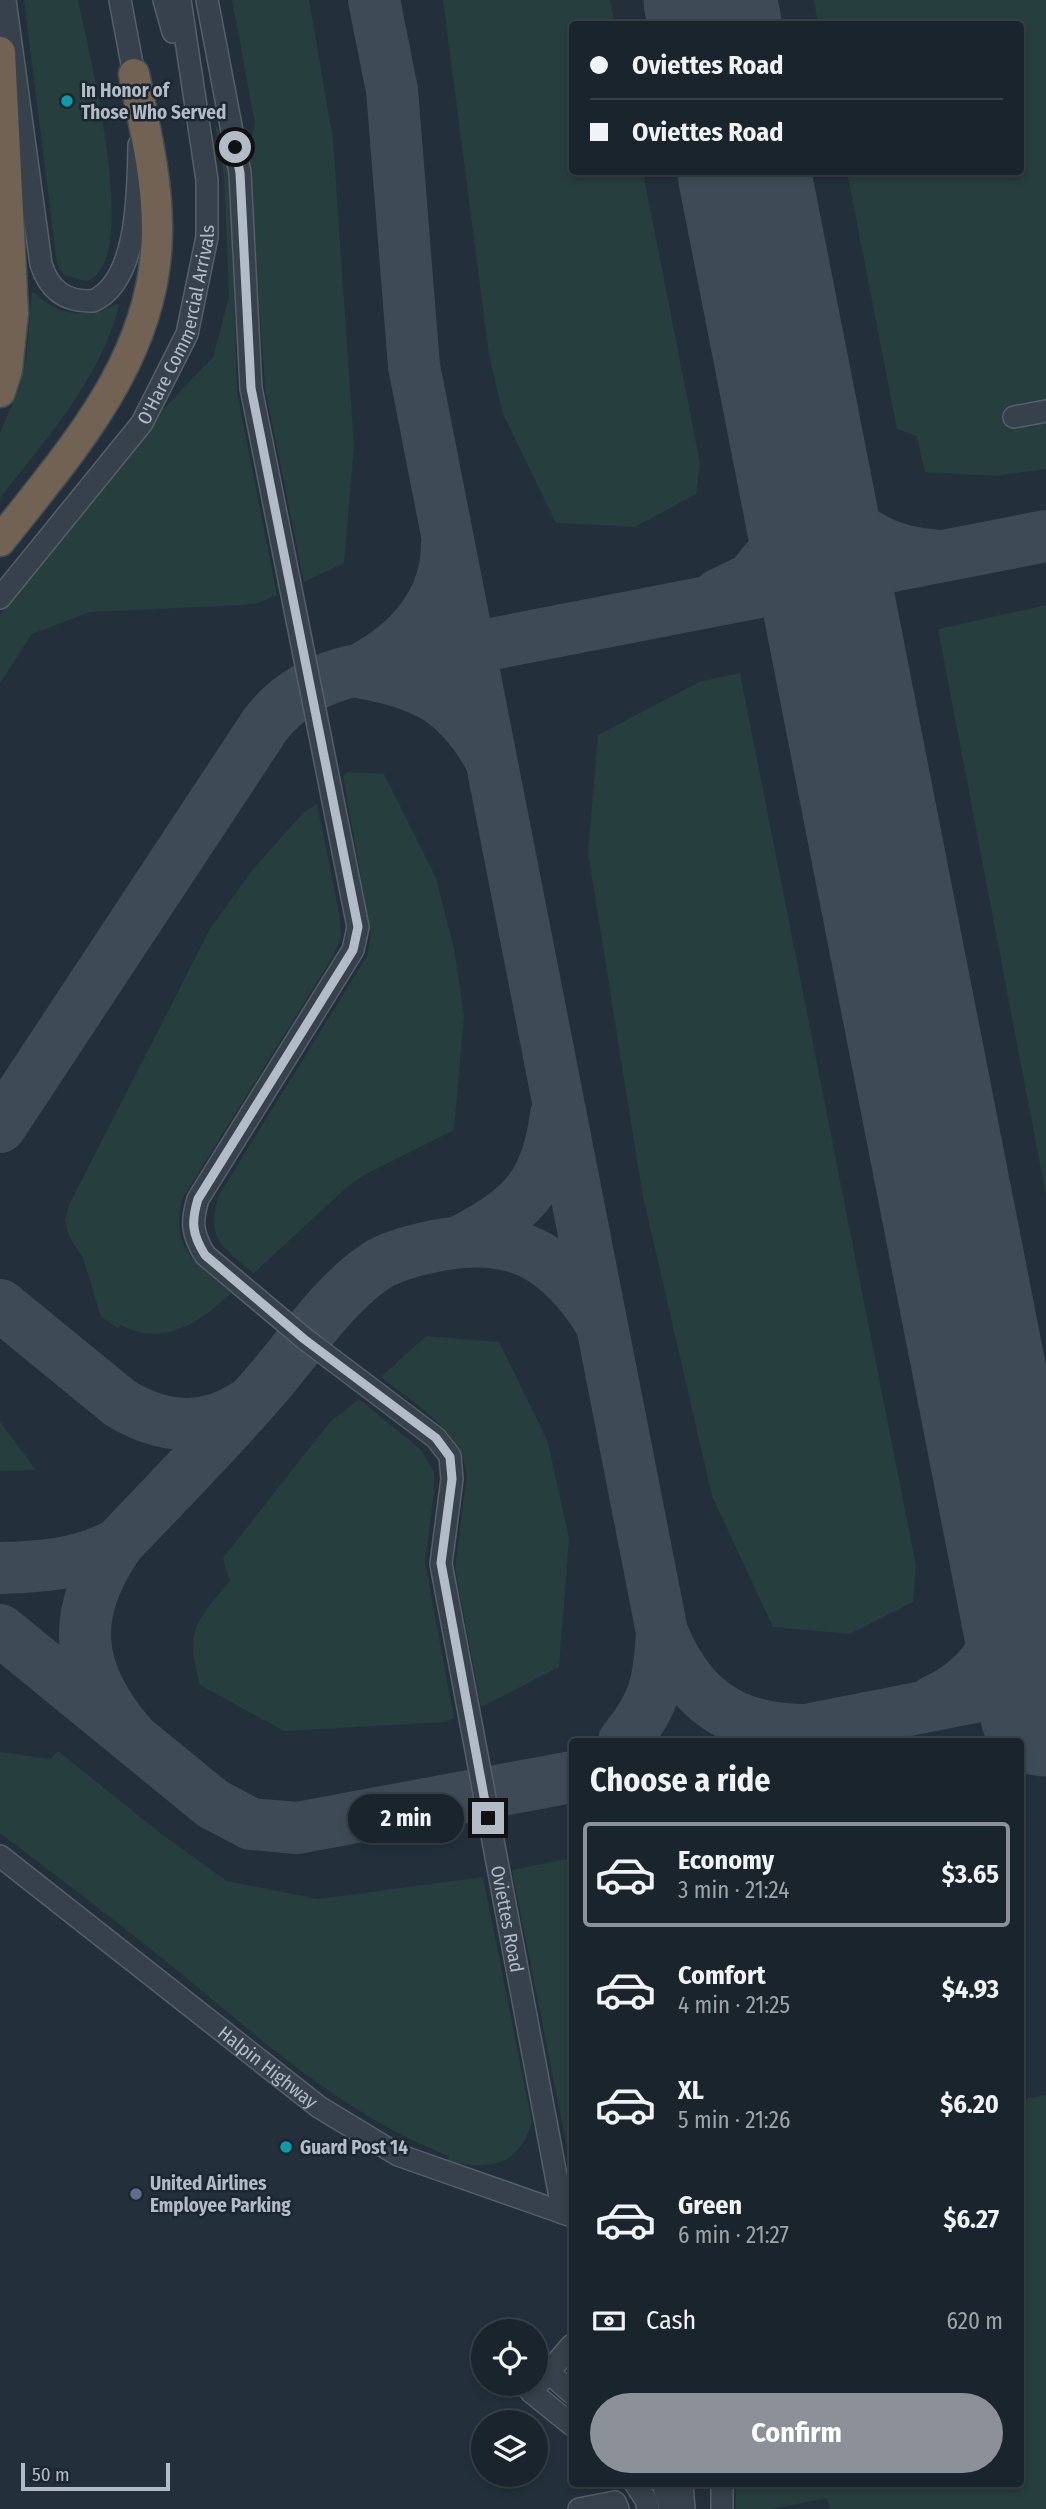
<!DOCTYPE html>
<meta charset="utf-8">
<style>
:root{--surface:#1a242c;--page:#232c34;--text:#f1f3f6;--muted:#9fa4a9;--line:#384148;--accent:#8c9099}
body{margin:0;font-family:"Fira Sans Condensed",sans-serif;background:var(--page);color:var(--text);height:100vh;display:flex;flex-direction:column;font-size:26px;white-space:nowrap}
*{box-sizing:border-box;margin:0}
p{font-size:23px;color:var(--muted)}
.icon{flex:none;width:38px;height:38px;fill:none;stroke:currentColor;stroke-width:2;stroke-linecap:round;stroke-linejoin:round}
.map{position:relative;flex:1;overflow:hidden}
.drawer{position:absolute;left:569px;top:1738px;width:455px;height:749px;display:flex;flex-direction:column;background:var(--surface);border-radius:7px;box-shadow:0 4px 10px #0003,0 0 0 2px var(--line)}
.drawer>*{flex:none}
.banner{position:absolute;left:569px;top:21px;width:455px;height:154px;border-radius:7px;box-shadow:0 4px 10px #0003,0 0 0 2px var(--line);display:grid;align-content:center;height:154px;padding:0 21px;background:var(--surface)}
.buttons{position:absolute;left:471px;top:2319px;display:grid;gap:14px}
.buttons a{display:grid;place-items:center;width:77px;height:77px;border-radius:50%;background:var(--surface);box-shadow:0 4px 10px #0003,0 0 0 2px var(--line);font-size:35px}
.scale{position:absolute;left:21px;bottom:18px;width:149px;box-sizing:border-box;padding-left:7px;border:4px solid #b2bcc7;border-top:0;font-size:19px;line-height:24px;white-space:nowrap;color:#b2bcc7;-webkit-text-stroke:5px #1c2630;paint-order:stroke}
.end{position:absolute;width:32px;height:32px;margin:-16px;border:9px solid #b2bcc7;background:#111;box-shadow:0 0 0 4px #111}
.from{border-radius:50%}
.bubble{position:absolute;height:49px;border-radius:24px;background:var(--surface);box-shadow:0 4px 10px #0003,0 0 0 2px var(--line);font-size:23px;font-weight:700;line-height:49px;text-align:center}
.banner b{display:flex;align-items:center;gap:24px;height:66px;font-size:26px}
.banner b+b{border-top:2px solid var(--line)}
.banner i{width:18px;height:18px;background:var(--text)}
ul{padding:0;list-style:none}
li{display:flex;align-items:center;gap:21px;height:105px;margin:0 14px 10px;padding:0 7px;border:4px solid transparent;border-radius:7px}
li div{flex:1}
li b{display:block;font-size:26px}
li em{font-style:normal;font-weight:700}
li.selected{border-color:var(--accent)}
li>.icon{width:63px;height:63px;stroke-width:1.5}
h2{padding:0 21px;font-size:32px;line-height:84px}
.pay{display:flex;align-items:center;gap:18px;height:77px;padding:0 21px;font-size:26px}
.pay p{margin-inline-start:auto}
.action{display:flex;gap:14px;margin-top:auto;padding:14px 21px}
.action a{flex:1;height:80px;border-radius:42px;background:var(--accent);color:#fff;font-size:28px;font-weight:700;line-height:80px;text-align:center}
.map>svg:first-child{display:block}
.green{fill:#263e3d}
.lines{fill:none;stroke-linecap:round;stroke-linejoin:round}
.taxiway{stroke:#3e4b56;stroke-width:52}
.runway{stroke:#3e4b56;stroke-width:133}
.minor-casing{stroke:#555f69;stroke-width:24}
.highway-casing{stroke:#424c56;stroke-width:33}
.minor{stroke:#36414b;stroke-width:21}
.highway{stroke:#716253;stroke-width:30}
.route{stroke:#b2bcc7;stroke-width:9}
.culture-dot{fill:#0f9aa8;stroke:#1c2630;stroke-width:2.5}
.service-dot{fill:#5c6f8a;stroke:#1c2630;stroke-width:2.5}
.labels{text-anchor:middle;stroke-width:5;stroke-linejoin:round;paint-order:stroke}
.poi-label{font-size:19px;font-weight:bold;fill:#b2bcc7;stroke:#1c2630;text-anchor:start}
.street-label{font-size:19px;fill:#b2bcc7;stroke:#1c2630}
</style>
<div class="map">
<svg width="1046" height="2509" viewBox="0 0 1046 2509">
<rect width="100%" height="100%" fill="#23303b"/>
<path class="green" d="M24,0H78C87,46 144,265 86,281L64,275L57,264Z
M232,0H309L333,139L354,446L344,563L304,582L265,387L249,151L255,123Z
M443,0H610L615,24H572V172H643L700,463L696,494L635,527L556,523L503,414L489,355Z
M814,0H1046V469L995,476L925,472L917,436L897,429L847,172H1020V24H818Z
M215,123L222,137L230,178L237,392L277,595L258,603L243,605L90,612L32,634L0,683V615L154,419L213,357L229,297L224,177Z
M32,291C38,295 43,301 50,305C71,317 95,315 117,304L119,307C98,382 47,438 0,498V433L19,388L26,359Z
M1046,605V1196L938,629Z
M740,673L916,1566L913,1602L850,1634L773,1627L712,1496L642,1192L588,852L598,735L699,682Z
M348,772L384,774L436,878L454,949L464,1016L454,1130L364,1175L347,1187L254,1273C222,1247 205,1239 219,1195L367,956L371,934L343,776Z
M317,804L340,917L341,938L333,956L182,1199C170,1250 196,1262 231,1293C200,1323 162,1348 121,1325L118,1328L101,1317L83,1258L69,1236L65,1220L69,1205L210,929L253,869L304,812Z
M426,1336L499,1342L548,1442L569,1539L559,1667L481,1707L455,1568L467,1475C461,1429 414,1404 381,1377Z
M359,1399L421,1450L434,1472V1493L425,1562L454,1718L446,1722L284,1731L200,1685C185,1629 195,1623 230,1581L223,1558L330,1422Z
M0,1422L36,1470L0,1471Z
M58,1751L160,1833L227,1881L318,1899L483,1877L532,2123C517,2168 488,2170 447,2161L449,2156C342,2114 261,2039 173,1967C116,1921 58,1877 0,1833V1752L51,1759Z
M572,1858V2173L512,1870Z
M1046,2095V2509H830L827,2498L772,2509H736V2483H1020V2100Z"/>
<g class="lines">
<path class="taxiway" d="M374,0L392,90L414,366L662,1632C689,1698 730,1729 802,1730
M798,444C821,505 863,550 931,555
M718,595L751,579L782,541L798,494V444
M366,666C412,641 447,599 447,544
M363,673C423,683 457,701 488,755
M0,1127L265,725C287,696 317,679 353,671L1046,536
M461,1241C522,1210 547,1185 556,1115
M0,1305L120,1403C161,1428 205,1433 246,1405
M0,1568C40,1567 84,1564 119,1543
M0,1630L213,1804L251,1824L297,1828L572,1777
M934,1701C992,1675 1008,1627 1020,1570
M131,1736C75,1671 69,1614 119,1543C169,1490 220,1439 267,1384C300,1346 336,1291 379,1264C397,1254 420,1249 440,1245C515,1231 559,1257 599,1320
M770,1737L1046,1683
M624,1741C656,1703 659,1681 662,1632"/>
<path class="runway" d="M710,0L715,24
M744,172L1046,1710"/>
<defs>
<g id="minor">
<path d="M5,0L41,264C49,290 65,302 93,301C139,281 138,190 139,145"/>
<path d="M120,0L136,85"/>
<path d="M164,0L173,32"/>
<path id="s1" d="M207,0L240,173L251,388L358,927L353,950L198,1199C191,1222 192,1234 205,1255L305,1339L436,1438L450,1456L452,1479L441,1564L563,2213"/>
<path d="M1014,417L1046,411"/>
<path id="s2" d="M0,598L142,423L187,334L207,237V180L180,0"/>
<path id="s3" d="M0,1856L319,2107L398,2155L572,2216"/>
<path d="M572,2345L531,2392L572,2425"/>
<path d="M548,2372L572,2393"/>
<path d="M635,2483L646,2500L648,2509"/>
<path d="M663,2483L670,2509"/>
<path d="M682,2483L684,2509"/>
<path d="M722,2483V2509"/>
<path d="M579,2509L615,2502L618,2509"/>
</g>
<path id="highway" d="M0,52L13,313L7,370L0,392
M0,541C74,447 158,355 157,228C157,176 144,125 134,74"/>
</defs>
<use href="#minor" class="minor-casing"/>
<use href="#highway" class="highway-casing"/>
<use href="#minor" class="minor"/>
<use href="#highway" class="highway"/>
</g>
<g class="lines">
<path class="route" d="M235,147L240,173L251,388L358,927L353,950L198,1199C191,1222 192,1234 205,1255L304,1339L436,1438L450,1457L452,1479L441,1563L488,1818"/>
</g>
<g class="culture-dot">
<circle cx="67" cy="101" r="7"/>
<circle cx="286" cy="2147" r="7"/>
</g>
<circle class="service-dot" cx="136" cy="2194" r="7"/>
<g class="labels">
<g class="poi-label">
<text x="81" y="97">In Honor of<tspan x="81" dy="22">Those Who Served</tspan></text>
<text x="300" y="2154">Guard Post 14</text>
<text x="150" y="2190">United Airlines<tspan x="150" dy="22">Employee Parking</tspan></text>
</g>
<g class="street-label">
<text dy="7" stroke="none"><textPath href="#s2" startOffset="331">O'Hare Commercial Arrivals</textPath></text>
<text dy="7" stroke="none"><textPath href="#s1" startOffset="2104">Oviettes Road</textPath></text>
<text dy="7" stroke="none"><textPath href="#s3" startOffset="341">Halpin Highway</textPath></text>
</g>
</g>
</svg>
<div class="buttons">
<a><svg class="icon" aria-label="locate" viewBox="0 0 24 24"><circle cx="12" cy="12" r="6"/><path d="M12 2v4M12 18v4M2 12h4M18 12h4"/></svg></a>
<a><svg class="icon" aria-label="layers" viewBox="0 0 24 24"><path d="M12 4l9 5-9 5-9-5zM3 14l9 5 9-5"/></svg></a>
</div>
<div class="scale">50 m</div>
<i class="end from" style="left:235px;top:147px"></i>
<i class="end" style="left:488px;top:1818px"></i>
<div class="bubble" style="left:348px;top:1794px;width:116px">2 min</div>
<div class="banner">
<b><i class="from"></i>Oviettes Road</b>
<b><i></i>Oviettes Road</b>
</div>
<section class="drawer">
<h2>Choose a ride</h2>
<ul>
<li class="selected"><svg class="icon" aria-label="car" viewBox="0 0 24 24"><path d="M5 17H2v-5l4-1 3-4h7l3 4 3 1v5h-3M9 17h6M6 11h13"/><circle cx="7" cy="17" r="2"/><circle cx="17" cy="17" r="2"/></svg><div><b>Economy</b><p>3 min · 21:24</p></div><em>$3.65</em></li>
<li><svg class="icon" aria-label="car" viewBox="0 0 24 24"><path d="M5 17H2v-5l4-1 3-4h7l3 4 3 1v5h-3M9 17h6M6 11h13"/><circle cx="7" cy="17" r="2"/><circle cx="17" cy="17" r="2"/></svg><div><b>Comfort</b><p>4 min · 21:25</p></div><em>$4.93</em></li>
<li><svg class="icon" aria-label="car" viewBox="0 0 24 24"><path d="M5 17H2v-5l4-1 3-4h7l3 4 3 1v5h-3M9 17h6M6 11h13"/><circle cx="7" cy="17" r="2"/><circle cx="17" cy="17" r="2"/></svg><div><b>XL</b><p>5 min · 21:26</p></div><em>$6.20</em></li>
<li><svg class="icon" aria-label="car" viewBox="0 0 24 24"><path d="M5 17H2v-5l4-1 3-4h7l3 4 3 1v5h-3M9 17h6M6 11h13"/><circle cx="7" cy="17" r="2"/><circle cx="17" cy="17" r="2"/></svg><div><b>Green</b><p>6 min · 21:27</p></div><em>$6.27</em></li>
</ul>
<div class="pay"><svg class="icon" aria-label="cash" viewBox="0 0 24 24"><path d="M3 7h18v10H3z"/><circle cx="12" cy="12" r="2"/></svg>Cash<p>620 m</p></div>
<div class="action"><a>Confirm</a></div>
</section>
</div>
